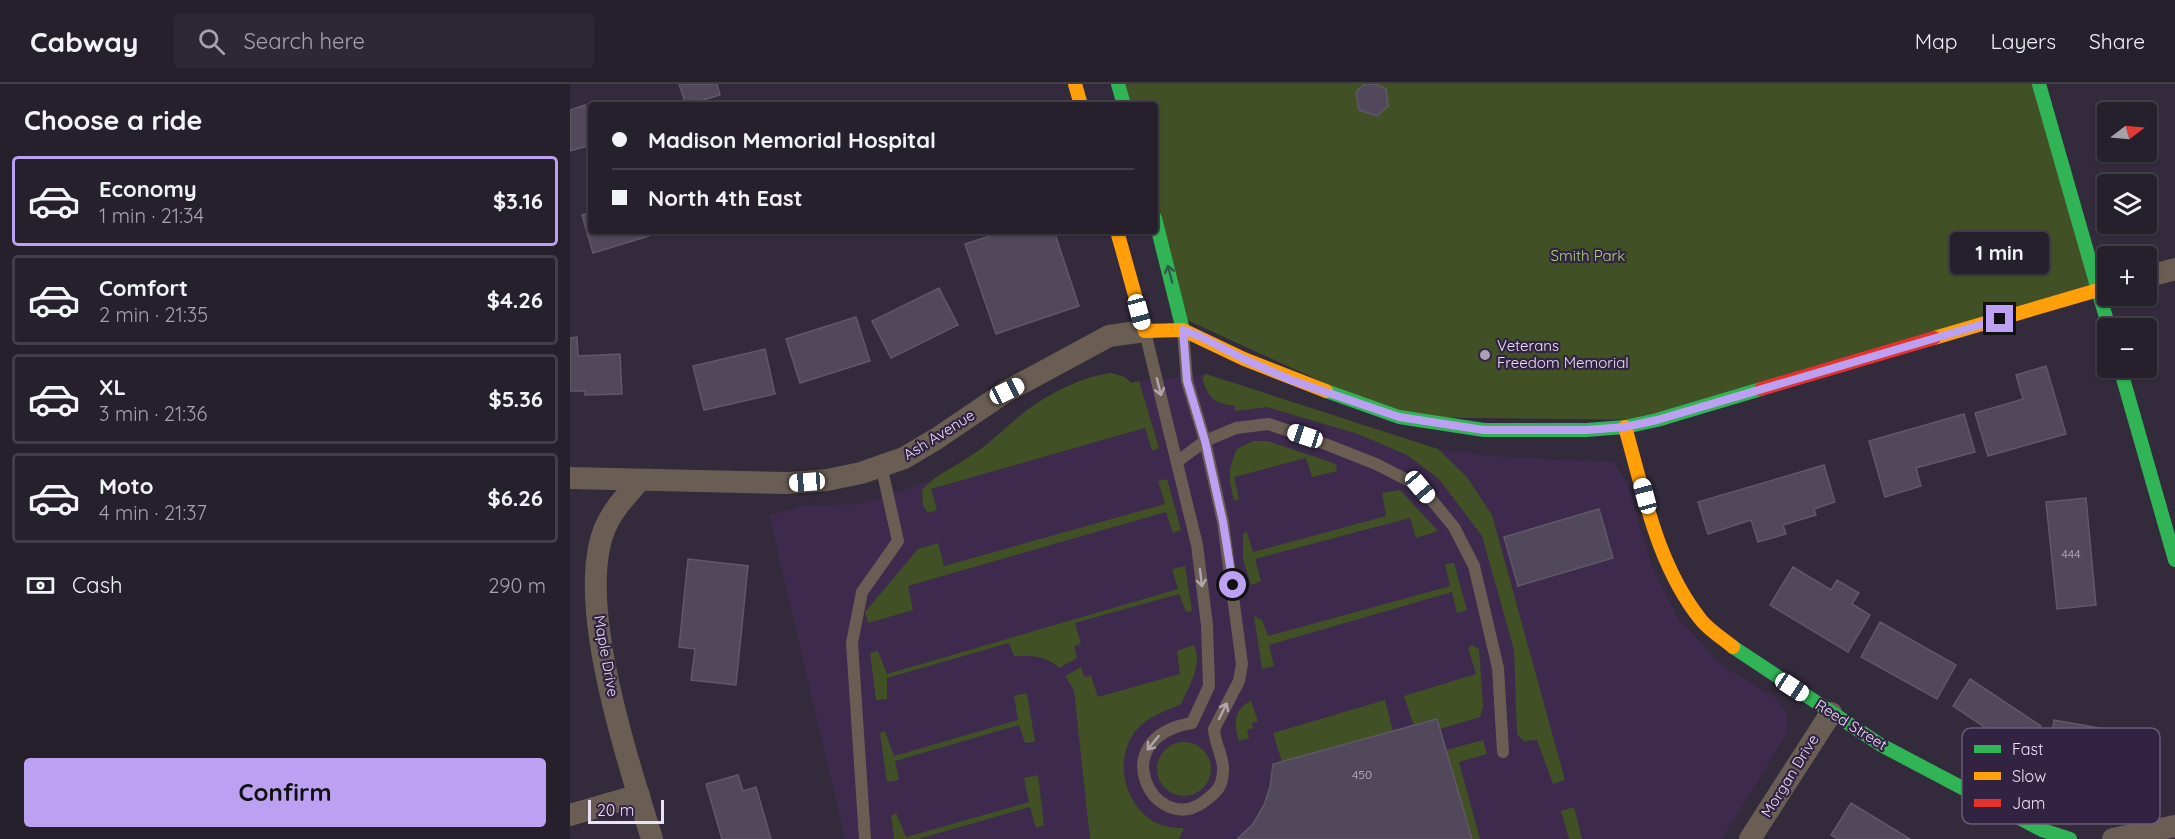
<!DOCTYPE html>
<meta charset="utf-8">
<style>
:root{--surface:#26202c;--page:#2e2834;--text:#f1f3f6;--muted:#a4a3a9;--line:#423e48;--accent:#bca0f2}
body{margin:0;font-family:Quicksand,sans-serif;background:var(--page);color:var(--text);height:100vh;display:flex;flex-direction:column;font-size:22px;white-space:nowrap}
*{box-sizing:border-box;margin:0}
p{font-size:20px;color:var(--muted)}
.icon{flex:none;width:33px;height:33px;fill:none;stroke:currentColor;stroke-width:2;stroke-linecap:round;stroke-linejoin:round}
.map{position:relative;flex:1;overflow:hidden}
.drawer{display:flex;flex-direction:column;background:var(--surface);width:570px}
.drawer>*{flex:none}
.banner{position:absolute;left:18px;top:18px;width:570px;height:132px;border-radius:6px;box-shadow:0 2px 4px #0004,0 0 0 2px var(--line);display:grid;align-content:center;height:132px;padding:0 24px;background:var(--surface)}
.needle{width:39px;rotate:74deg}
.buttons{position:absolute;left:1527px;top:18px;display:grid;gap:12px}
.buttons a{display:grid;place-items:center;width:60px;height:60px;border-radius:6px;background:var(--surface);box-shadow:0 2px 4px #0004,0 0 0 2px var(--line);font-size:30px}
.scale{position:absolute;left:18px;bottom:15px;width:76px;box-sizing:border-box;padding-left:6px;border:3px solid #ebe1f6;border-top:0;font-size:16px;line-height:21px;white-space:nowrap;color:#ebe1f6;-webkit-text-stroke:4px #332342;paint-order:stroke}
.end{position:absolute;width:27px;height:27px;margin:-14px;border:8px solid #bca0f2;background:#111;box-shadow:0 0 0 3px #111}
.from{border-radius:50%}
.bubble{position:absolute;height:42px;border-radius:6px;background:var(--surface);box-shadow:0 2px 4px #0004,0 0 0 2px var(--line);font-size:20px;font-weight:700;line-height:42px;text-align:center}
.car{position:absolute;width:18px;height:36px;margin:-18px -9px;border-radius:8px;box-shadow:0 0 4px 2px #0007;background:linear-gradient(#fff 24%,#345 0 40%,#fff 0 76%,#345 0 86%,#fff 0)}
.banner b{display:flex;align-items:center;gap:21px;height:57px;font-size:22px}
.banner b+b{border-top:2px solid var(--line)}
.banner i{width:15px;height:15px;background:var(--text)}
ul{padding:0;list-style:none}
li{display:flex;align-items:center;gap:18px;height:90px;margin:0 12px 9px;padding:0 12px;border:3px solid var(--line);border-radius:6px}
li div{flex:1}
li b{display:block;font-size:22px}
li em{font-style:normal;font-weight:700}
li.on{border-color:var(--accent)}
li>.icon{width:54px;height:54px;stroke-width:1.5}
h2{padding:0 24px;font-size:27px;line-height:72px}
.pay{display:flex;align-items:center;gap:15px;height:66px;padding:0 24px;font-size:22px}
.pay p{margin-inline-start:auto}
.cta{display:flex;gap:12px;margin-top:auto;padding:12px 24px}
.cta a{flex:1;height:69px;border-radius:6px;background:var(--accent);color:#111;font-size:24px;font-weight:700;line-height:69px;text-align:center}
header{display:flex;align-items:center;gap:36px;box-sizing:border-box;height:84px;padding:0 30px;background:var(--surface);border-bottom:2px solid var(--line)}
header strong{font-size:28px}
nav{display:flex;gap:33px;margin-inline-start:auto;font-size:21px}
.search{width:420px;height:54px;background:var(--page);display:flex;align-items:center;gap:15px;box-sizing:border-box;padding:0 21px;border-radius:6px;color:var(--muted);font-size:22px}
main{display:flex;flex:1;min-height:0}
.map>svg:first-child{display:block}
.built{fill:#3d2a4c}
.green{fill:#415125}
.building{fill:#52485b;stroke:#605866;stroke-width:1.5}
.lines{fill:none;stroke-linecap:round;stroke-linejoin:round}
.lane{stroke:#6a5e54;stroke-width:12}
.street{stroke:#6a5e54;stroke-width:22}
.fast{stroke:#30b455;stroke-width:14}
.slow{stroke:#ff9f0a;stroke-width:14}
.jam{stroke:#e5322d;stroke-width:14}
.oneway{stroke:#325d4a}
.oneway2{stroke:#b1a6ad}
.route{stroke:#bca0f2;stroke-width:8}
.poi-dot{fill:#aba1b5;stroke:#332342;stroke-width:2}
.labels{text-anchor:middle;stroke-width:4.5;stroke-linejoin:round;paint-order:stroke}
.number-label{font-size:12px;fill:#c5bbcf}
.park-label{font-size:15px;fill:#aed574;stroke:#332342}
.poi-label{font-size:15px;fill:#ebe1f6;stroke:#332342;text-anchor:start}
.street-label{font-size:15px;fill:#ebe1f6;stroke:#332342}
.key{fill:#332342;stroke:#6a5c78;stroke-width:1.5}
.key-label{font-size:16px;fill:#ebe1f6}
</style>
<header>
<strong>Cabway</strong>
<div class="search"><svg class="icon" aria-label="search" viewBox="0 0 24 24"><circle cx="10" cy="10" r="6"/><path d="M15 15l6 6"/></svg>Search here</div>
<nav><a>Map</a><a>Layers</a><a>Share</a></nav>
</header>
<main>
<section class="drawer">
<h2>Choose a ride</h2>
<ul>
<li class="on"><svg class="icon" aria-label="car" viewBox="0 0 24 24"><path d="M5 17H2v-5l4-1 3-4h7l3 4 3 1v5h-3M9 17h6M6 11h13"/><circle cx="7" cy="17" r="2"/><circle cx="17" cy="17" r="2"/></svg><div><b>Economy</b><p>1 min · 21:34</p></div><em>$3.16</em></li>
<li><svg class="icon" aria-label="car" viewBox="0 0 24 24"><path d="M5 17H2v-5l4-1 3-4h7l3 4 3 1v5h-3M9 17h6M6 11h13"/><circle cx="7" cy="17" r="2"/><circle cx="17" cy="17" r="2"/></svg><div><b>Comfort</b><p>2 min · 21:35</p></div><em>$4.26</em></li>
<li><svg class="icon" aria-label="car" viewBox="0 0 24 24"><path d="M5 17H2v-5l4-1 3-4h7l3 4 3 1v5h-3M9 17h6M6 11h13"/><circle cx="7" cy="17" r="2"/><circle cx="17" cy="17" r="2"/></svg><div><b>XL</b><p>3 min · 21:36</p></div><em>$5.36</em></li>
<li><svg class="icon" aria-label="car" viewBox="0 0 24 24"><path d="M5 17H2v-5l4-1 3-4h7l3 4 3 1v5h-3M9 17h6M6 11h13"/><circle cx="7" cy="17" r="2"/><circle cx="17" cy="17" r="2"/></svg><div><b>Moto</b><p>4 min · 21:37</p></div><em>$6.26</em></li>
</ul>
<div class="pay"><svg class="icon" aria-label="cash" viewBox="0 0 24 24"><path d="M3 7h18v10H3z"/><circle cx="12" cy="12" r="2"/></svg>Cash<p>290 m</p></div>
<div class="cta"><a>Confirm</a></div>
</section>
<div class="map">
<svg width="1605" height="755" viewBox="0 0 1605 755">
<rect width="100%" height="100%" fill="#332a3b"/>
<path class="built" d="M541,289L555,293L561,299L636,290L868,365L921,372L1044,378L1057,399L1081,481L1109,536L1153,582L1206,614L1218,631L1216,651L1152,755H275L199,431L231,422L290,420L360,397L403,371L461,323L500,301L525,291Z"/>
<path class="green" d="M548,0H1470L1528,206L1087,336L829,333L617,236L585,128V21H554Z
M541,289L555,293L561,299L569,297L589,364L582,367L575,344L361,405L367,426L358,429L353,422L352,406C366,390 385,383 402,371C423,358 440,338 460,324C484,307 512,293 541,289Z
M636,290L868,365L897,393L922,431L995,696L983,700L967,656L954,657L947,650L944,566L912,452L869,395L837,371L788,350L697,323L665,327V322C644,319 639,315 632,294Z
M683,357H698L766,380L767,387L742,393L736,374L664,393L669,415L664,417C659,395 657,386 667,365Z
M597,395L611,446L603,449L596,428L338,502L343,526L298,539L295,528L348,465L368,459L374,482L595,420L588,397Z
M830,406L868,447L846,454L840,434L685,475L691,497L681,501L673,475V449L677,448L683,468L816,432L812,409Z
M884,479L897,526L887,529L882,508L699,561L704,582L692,585L684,532L692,536L698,552L880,502L875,480Z
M615,482L622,527L616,528L609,510L505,539L511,560L504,562L507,574L489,584C476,571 462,572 444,572L439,559L317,594V615L306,616L300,569L308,567L317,590L608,505L602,485Z
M624,561C633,580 619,602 611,620C598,626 580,632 570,642C542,670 552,720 586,739C595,743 604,744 614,744L609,755H520L504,606L495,592L511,583L514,593L521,592L528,613L610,590L607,567Z
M902,561L909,565L913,622L910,633L870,645L844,642L834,612L906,590L898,564Z
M457,609L465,658L455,659L449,641L325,677L329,696L317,698L310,649L315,647L324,672L448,636L444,612Z
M815,616L823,647L712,678L703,649Z
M681,617L688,637L682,639L683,644L677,646L679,654L669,657C664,641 663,625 681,617Z
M913,656L917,670L889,678L910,755H902L876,666Z
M587 685a27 27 0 1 1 54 0a27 27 0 1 1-54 0Z
M468,691L474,741L466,744L460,723L348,755H324L321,732L326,729L336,753L459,718L454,694Z
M1004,723L1012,755H999L991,727Z"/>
<path class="building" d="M109,0H147L150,11L116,21Z
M795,0H806L816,5L818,22L807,32L789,26L786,8Z
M15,21L21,40V61L0,67V26Z
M21,128V147L92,148L23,169L12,131Z
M435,147H484L509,222L426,250L395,160Z
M369,204L388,241L321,274L302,237Z
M286,233L300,277L230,299L216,255Z
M7,253L8,272L50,270L52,310L15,311V307H0V254Z
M195,265L205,310L134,326L123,282Z
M1476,282L1496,350L1418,372L1405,329L1453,315L1446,291Z
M1394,330L1405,368L1346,384L1351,402L1315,413L1299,357Z
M1254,381L1265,418L1244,425L1246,431L1213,441L1216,450L1188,458L1181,436L1138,450L1128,418Z
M1516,414L1526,521L1487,525L1476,418Z
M1029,425L1043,474L948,502L934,453Z
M118,475L178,482L166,601L121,596L125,565L109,563Z
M1223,483L1261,506L1267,496L1289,509L1282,520L1300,531L1278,568L1200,521Z
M1310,538L1386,581L1367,615L1291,573Z
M1400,595L1471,642L1453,669L1383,622Z
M867,635L902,755H667L683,740L694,721L700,703L703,680Z
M1484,636L1580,653L1573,696L1477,678Z
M168,691L173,707L186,703L201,755H152L136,700Z
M1281,719L1340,755H1268L1261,751Z"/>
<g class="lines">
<path class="lane" d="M575,248L627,461L637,541L639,602L622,639C533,654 584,751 632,719C639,714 648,708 651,699C658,676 645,665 644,645L669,597L672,580L653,438L635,357L617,297L613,247
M608,377L635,357L666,344L698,340L735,352L806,380L851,403L884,443L904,482L928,584L933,668
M295,755L282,559L292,508L328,457L311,381"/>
<path class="street" d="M1576,193L1605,185
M0,394L218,399L257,396L291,389L334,374L366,355L437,307L539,252L575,247
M70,396C57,411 43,425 35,444C4,518 59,679 82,755
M0,731L69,711
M1180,755L1261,629
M1543,755L1605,742"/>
<path class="fast" d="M548,0L554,21
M1469,0L1539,244
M585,134L613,246
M1550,284L1605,476
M756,307L829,333L914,346H1016L1055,343L1087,336L1191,305
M1163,563L1311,661L1472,746L1500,755"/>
<path class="slow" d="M505,0L511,21
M547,147L575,247L613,246L674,275L756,307
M1364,254L1528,206
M1055,343C1074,409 1087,481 1131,536C1139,546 1152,554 1163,563"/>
<path class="jam" d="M1191,305L1364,254"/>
</g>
<defs><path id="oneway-shaft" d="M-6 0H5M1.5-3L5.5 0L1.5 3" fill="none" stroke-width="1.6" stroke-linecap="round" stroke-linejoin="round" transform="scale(1.5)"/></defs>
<use class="oneway" href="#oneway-shaft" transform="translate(600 190) rotate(-105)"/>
<g class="oneway2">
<use href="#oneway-shaft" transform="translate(589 303) rotate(76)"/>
<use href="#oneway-shaft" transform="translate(631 494) rotate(83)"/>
<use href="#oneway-shaft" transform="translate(653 627) rotate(-64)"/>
<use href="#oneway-shaft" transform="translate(583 659) rotate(129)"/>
</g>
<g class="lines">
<path class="route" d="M663,501L653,438L635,357L617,297L613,246L629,252L674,275L721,296L829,333L914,346H1016L1055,343L1087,336L1430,235"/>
</g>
<circle class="poi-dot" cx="915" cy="271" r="6"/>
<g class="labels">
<g class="number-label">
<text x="1501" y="474">444</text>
<text x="792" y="695">450</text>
</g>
<g class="park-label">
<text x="1018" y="177">Smith Park</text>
</g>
<g class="poi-label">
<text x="927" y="267">Veterans<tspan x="927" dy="17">Freedom Memorial</tspan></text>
</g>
<g class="street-label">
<text transform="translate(369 351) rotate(-32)" y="5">Ash Avenue</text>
<text transform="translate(36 572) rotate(80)" y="5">Maple Drive</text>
<text transform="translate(1281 641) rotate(32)" y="5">Reed Street</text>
<text transform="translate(1220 692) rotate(-58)" y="5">Morgan Drive</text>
</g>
</g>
<rect x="1392" y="644" width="198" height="96" rx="9" class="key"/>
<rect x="1404" y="661" width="27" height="8" fill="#30b455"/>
<rect x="1404" y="688" width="27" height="8" fill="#ff9f0a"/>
<rect x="1404" y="715" width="27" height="8" fill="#e5322d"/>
<g class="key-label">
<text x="1442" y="671">Fast</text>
<text x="1442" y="698">Slow</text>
<text x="1442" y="725">Jam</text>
</g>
</svg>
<div class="buttons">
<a><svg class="needle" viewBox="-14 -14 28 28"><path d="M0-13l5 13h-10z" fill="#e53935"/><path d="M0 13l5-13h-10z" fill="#a4a3a9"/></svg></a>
<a><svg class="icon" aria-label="layers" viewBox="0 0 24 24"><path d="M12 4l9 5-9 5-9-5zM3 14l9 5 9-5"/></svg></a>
<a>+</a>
<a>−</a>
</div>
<div class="scale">20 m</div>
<i class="end from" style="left:663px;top:501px"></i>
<i class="end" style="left:1430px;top:235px"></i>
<div class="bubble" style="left:1380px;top:148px;width:99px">1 min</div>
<i class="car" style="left:569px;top:228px;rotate:165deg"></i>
<i class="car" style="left:437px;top:307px;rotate:64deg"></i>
<i class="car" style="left:735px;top:352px;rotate:288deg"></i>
<i class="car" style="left:237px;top:398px;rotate:266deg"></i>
<i class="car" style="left:850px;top:403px;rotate:140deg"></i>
<i class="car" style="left:1075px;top:412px;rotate:345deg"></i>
<i class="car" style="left:1222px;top:603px;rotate:123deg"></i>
<div class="banner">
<b><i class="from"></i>Madison Memorial Hospital</b>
<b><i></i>North 4th East</b>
</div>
</div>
</main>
